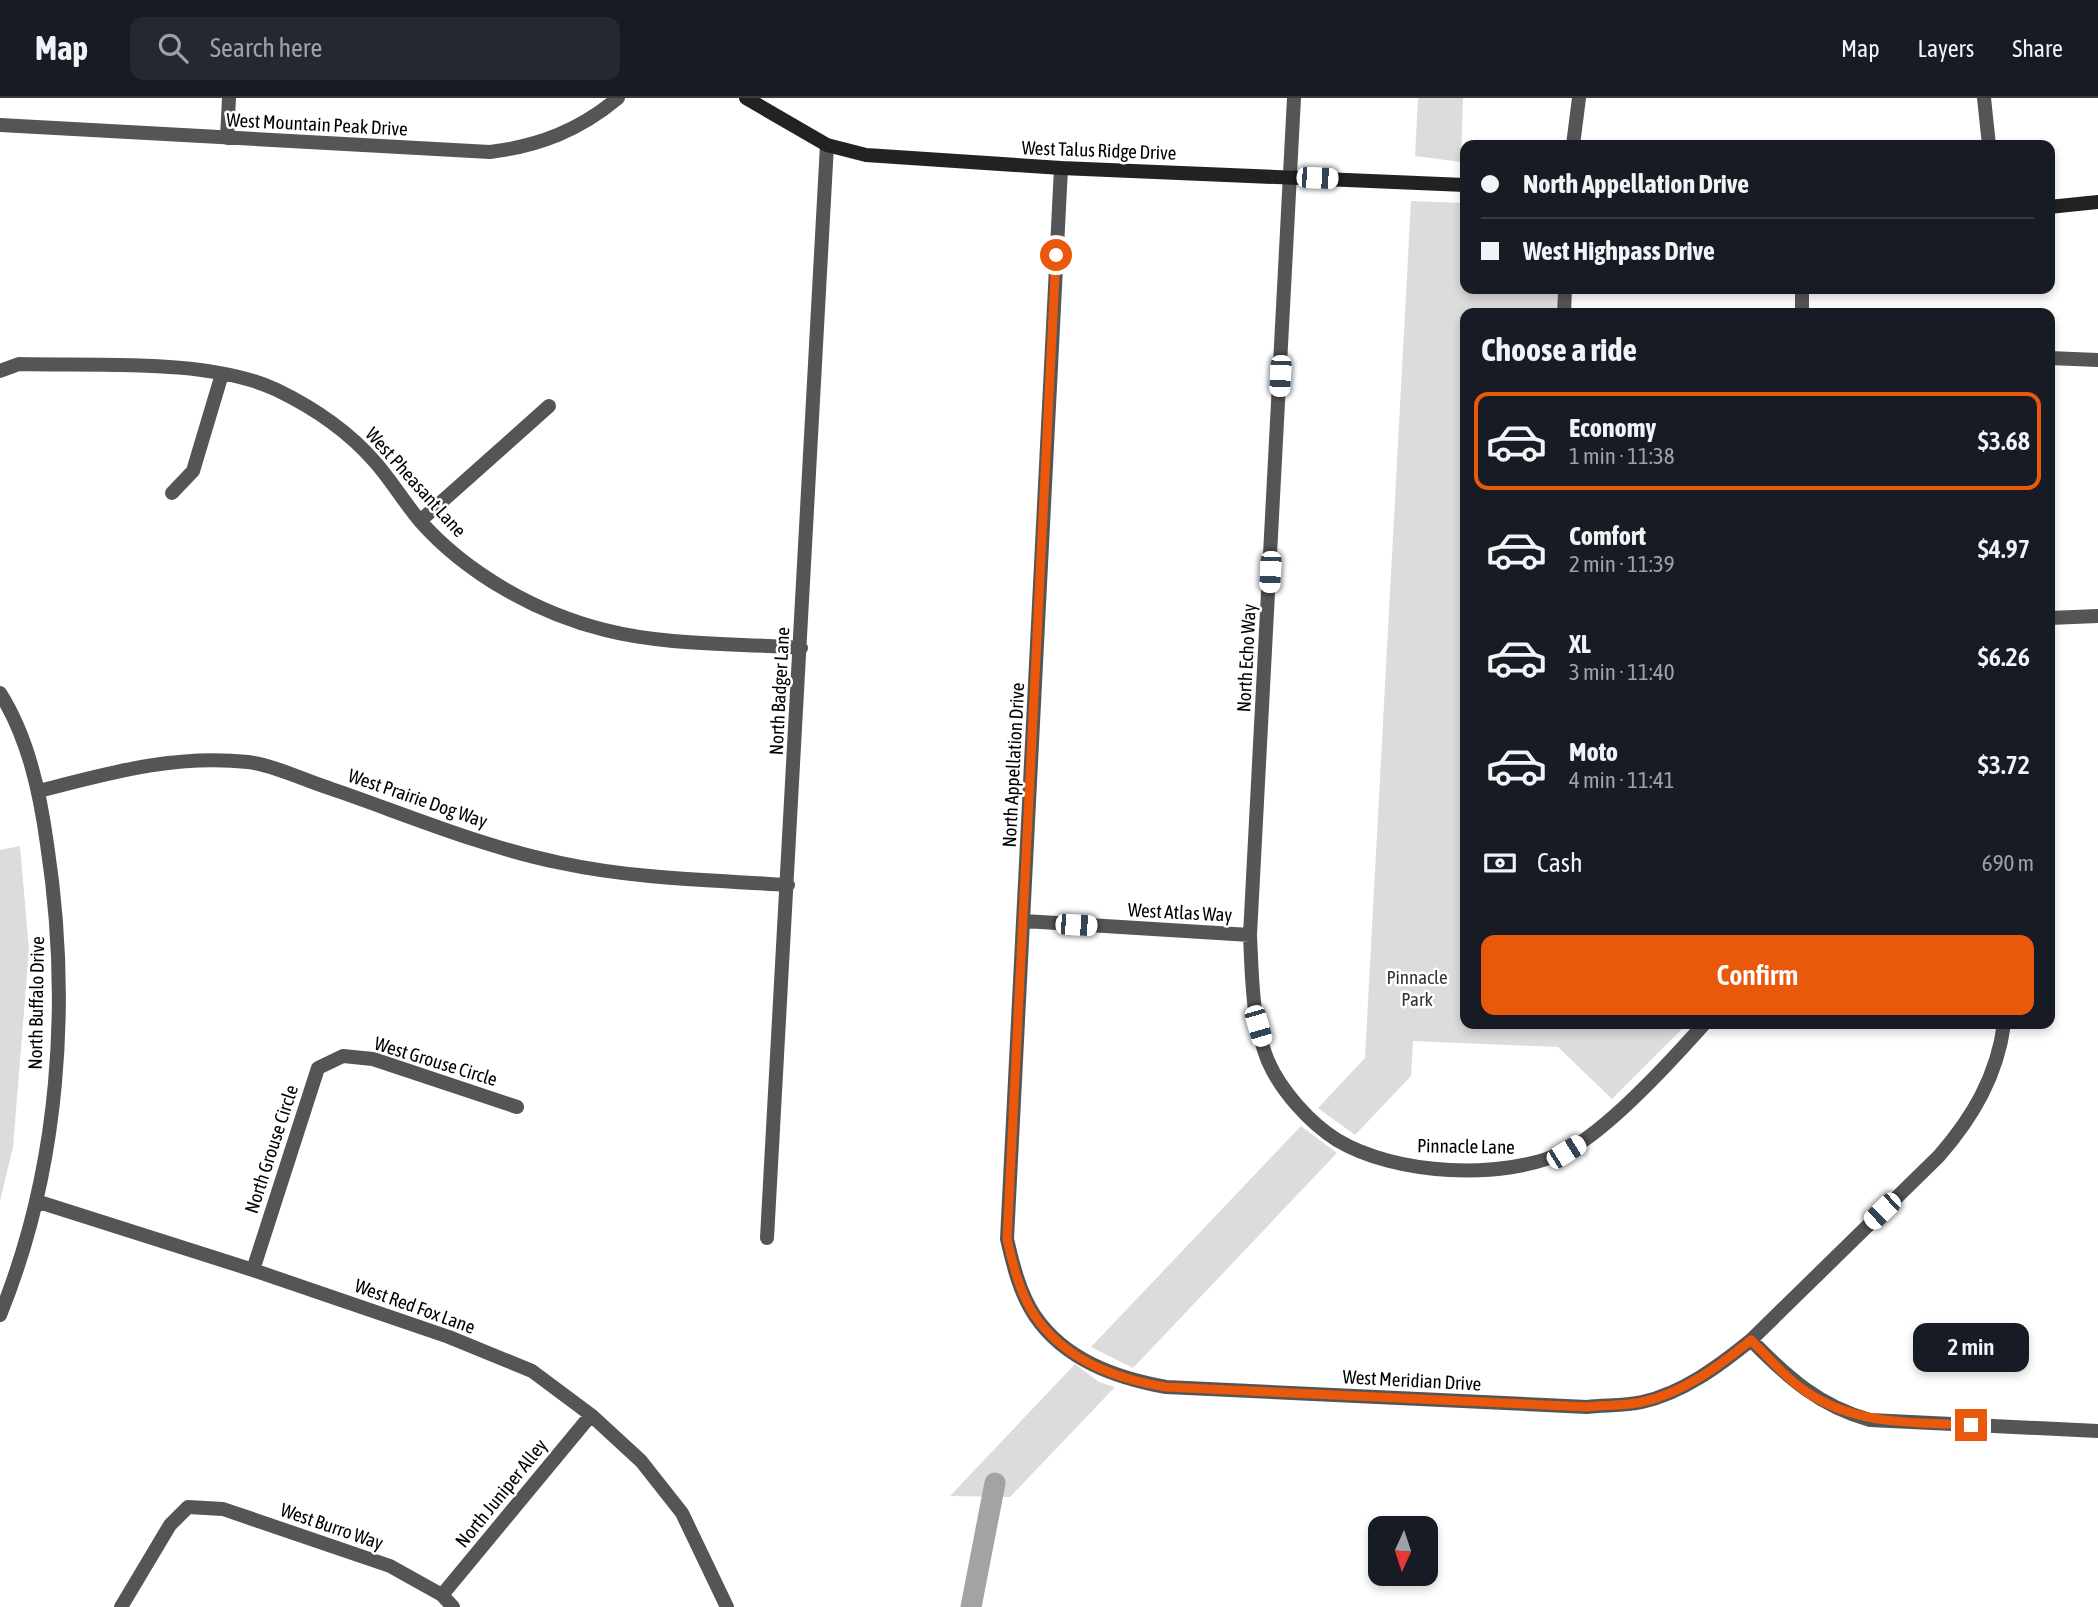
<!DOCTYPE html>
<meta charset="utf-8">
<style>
:root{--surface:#171b24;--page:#242831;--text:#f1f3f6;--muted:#9ea1a6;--line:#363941;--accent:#ea580c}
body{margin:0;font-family:"Asap Condensed",sans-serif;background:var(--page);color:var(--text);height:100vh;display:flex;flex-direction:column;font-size:26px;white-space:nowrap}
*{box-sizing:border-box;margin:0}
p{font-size:23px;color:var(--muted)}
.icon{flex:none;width:38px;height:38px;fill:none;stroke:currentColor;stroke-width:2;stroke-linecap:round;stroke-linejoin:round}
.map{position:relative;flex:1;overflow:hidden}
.side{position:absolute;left:1460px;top:210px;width:595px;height:721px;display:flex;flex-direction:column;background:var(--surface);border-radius:14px;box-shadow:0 4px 10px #0003}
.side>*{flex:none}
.banner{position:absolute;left:1460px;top:42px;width:595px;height:154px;border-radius:14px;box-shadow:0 4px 10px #0003;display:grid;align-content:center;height:154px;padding:0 21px;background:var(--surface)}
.needle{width:46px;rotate:183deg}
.controls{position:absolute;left:1368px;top:1418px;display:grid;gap:14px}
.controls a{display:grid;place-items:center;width:70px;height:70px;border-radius:14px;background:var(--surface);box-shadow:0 4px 10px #0003;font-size:35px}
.end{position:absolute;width:32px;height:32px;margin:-16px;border:9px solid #ea580c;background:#fff;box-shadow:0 0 0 4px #fff}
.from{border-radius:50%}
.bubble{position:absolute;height:49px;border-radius:14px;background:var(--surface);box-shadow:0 4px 10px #0003;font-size:23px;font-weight:600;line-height:49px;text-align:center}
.car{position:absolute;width:21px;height:42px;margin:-21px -10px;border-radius:9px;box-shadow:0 0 5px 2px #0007;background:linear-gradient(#fff 24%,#345 0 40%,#fff 0 76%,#345 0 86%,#fff 0)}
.banner b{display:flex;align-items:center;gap:24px;height:66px;font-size:26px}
.banner b+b{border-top:2px solid var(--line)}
.banner i{width:18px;height:18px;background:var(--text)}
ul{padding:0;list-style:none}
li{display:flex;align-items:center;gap:21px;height:98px;margin:0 14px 10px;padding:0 7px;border:4px solid transparent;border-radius:14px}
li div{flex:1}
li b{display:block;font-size:26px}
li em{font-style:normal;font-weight:600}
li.selected{border-color:var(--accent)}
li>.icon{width:63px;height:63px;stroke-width:1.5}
h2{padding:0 21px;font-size:32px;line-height:84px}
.pay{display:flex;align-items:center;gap:18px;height:77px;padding:0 21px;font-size:26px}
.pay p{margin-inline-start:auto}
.primary-button{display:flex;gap:14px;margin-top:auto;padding:14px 21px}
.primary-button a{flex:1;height:80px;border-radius:14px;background:var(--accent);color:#fff;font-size:28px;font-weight:600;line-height:80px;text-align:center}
header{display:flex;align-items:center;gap:42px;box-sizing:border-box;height:98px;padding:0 35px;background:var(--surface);border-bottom:2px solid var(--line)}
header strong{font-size:33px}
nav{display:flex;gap:38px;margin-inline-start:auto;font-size:24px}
.search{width:490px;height:63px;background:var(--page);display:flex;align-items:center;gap:18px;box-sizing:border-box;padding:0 24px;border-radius:14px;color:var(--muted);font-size:26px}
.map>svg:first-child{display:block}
.green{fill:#dcdcdc}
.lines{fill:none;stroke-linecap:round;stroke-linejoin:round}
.canal{stroke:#a3a3a3;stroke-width:21}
.street{stroke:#555;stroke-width:14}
.secondary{stroke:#222;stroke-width:14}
.route{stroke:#ea580c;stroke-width:9}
.labels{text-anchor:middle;stroke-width:5;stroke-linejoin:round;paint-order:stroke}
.street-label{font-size:19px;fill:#000;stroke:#fff}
.park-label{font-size:19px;fill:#333;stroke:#fff}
</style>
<header>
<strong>Map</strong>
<div class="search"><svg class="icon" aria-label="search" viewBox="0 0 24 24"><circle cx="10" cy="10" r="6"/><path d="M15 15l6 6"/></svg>Search here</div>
<nav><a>Map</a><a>Layers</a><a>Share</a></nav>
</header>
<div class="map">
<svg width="2098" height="1509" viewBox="0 0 2098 1509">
<rect width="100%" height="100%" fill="#fff"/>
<path class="green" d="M1418,0H1463L1461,64L1415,58Z
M1411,103L1465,105V191H1558L1556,215H1465V926H1687L1612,1001L1558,949L1413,943L1411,978L1355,1037L1318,1010L1365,960Z
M20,748L29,852L13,1049L0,1103V752Z
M1301,1028L1337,1055L1133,1270L1091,1249Z
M1075,1266L1099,1284L1115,1289L1010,1399L950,1398Z"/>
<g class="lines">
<path class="canal" d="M971,1509L995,1385"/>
<path class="street" d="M1294,0L1250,837C1252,879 1252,924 1268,963C1281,993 1310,1025 1337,1042C1395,1077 1503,1083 1564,1054C1605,1035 1672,962 1704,926
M1984,0L1989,47
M0,27L490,54C539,48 580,32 618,0
M227,40L229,0
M1573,47L1579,0
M1061,70L1007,1141C1013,1167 1020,1196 1035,1218C1065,1262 1116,1280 1166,1289L1587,1309C1605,1307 1625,1308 1642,1304C1683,1295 1719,1268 1751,1242L1939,1058C1973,1019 1997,978 2004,926
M1564,215L1565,191
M1802,215V191
M2049,260L2098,262
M0,273L19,266C94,268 210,260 277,292C312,309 349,334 375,364C391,382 404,404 420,423C467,476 537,515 605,532C668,548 737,545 801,550
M172,395L193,373L222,276
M420,423L549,308
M2049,520L2098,518
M0,595C28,639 40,695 47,746C71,902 60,1070 0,1217
M39,693C109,675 175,656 248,664C274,667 303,682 329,690C405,716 482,749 561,765C635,781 713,782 788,787
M1024,823L1250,837
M36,1103L253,1172L449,1239L532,1273L591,1317L641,1363L682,1415L727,1509
M767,1140L827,47
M253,1172L318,970L343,958L373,961L517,1009
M1751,1242C1787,1279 1819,1308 1870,1322L2098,1333
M442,1497L591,1317
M121,1509L170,1427L188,1409L223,1411L390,1468L442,1497L453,1509"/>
<path class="secondary" d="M746,0L827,47L866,57L1061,70L1465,87
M2049,109L2098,104"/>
</g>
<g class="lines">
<path class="route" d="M1056,157L1007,1141C1013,1167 1020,1196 1035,1218C1065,1262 1116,1281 1166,1289L1587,1309C1605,1307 1625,1308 1642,1304C1683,1295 1719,1268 1751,1242C1767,1258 1783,1277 1801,1290C1852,1328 1911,1324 1971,1327"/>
</g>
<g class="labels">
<g class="street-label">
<text transform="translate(317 26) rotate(3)" y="7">West Mountain Peak Drive</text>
<text transform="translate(1099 52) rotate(2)" y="7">West Talus Ridge Drive</text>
<text transform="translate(416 384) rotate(48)" y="7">West Pheasant Lane</text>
<text transform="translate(1246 560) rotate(-87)" y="7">North Echo Way</text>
<text transform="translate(779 593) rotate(-87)" y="7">North Badger Lane</text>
<text transform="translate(1013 667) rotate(-87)" y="7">North Appellation Drive</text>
<text transform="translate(418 700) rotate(19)" y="7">West Prairie Dog Way</text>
<text transform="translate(1180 814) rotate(3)" y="7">West Atlas Way</text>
<text transform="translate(36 905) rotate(-89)" y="7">North Buffalo Drive</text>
<text transform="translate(436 963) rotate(17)" y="7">West Grouse Circle</text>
<text transform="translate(1466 1048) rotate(1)" y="7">Pinnacle Lane</text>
<text transform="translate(271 1051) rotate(-72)" y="7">North Grouse Circle</text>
<text transform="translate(415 1208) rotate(20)" y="7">West Red Fox Lane</text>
<text transform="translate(1412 1282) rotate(3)" y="7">West Meridian Drive</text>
<text transform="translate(501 1395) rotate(-51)" y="7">North Juniper Alley</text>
<text transform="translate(332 1428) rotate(19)" y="7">West Burro Way</text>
</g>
<g class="park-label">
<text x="1417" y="886">Pinnacle<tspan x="1417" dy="22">Park</tspan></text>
</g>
</g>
</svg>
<div class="controls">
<a><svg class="needle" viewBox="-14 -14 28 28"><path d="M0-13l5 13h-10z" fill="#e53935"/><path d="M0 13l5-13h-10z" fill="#9ea1a6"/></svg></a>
</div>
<i class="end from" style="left:1056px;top:157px"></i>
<i class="end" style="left:1971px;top:1327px"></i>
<div class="bubble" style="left:1913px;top:1225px;width:116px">2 min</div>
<i class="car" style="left:1317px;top:80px;rotate:92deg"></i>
<i class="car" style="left:1280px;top:278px;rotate:183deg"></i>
<i class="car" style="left:1270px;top:474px;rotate:183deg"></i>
<i class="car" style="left:1076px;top:827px;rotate:93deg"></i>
<i class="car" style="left:1258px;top:928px;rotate:164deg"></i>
<i class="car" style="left:1566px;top:1054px;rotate:58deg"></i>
<i class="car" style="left:1882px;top:1113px;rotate:226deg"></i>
<div class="banner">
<b><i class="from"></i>North Appellation Drive</b>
<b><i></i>West Highpass Drive</b>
</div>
<section class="side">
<h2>Choose a ride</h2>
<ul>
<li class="selected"><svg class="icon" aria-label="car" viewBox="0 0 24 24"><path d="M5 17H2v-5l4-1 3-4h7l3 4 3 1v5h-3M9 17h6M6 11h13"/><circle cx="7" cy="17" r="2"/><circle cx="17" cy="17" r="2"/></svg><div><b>Economy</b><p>1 min · 11:38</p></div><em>$3.68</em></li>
<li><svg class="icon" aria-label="car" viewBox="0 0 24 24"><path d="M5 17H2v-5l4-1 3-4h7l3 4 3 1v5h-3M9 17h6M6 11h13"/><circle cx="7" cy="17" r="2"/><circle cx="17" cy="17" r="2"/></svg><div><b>Comfort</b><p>2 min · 11:39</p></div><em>$4.97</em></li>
<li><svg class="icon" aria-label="car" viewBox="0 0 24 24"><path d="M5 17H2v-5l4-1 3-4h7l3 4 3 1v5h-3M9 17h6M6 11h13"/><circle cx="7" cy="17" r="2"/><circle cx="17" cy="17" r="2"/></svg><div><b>XL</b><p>3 min · 11:40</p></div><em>$6.26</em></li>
<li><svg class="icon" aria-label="car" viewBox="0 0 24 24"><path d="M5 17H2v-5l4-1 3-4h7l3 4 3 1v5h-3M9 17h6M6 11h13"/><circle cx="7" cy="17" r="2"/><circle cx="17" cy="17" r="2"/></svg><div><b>Moto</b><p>4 min · 11:41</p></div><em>$3.72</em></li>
</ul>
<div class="pay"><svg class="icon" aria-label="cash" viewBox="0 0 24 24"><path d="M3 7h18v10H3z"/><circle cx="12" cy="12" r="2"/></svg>Cash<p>690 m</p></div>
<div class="primary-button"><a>Confirm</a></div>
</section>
</div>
